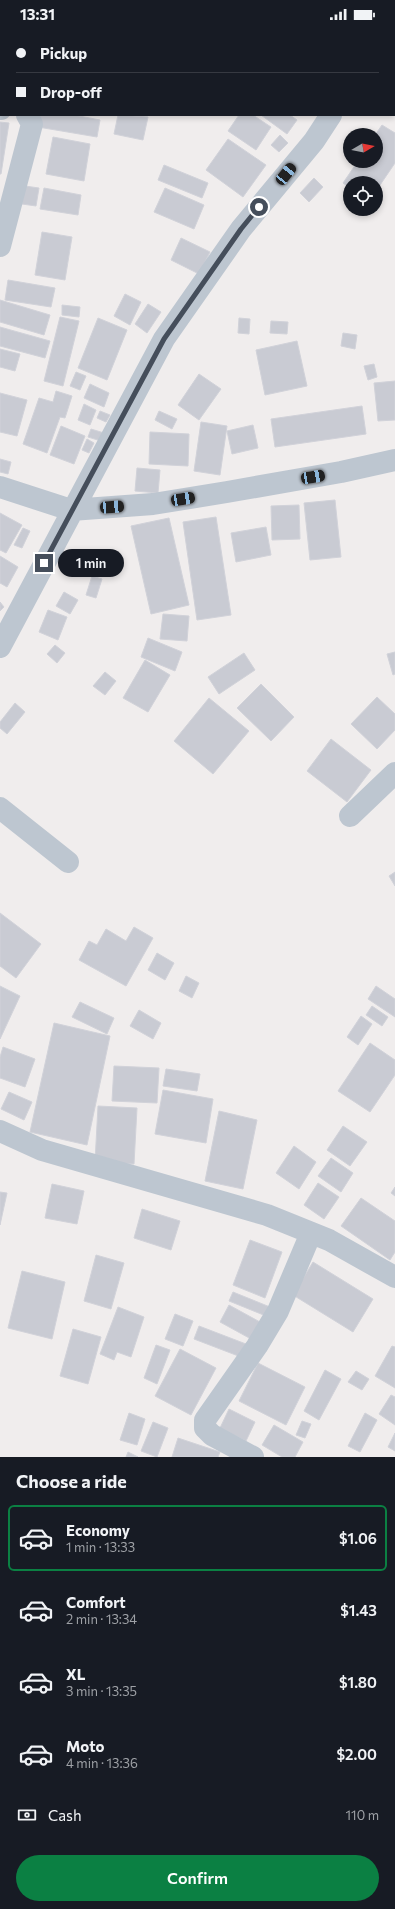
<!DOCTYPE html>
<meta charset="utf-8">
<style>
:root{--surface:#171b24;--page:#20242c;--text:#f1f3f6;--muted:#9ea1a6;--line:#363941;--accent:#0b8043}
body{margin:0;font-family:Commissioner,sans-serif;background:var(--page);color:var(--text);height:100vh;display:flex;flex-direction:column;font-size:15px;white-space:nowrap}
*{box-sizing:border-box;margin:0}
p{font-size:13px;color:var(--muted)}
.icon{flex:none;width:22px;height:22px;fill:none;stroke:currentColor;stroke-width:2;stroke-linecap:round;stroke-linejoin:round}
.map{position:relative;height:1429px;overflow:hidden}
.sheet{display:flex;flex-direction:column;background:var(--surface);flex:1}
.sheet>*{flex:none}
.top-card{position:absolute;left:0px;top:0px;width:395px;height:88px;box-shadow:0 2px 6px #0003;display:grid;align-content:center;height:88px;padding:0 16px;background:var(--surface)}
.needle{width:26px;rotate:80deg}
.fabs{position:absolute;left:343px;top:100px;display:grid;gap:8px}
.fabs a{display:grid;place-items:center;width:40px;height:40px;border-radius:50%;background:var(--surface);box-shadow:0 2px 6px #0003;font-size:20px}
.end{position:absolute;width:18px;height:18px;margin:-9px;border:5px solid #454e5b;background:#fff;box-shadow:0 0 0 2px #fff}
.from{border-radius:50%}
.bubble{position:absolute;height:28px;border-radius:14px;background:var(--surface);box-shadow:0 2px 6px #0003;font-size:13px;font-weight:600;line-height:28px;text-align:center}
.car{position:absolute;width:12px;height:24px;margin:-12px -6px;border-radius:5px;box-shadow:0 0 3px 1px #0007;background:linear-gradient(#222 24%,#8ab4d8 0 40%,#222 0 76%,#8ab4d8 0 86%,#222 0)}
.top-card b{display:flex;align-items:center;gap:14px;height:38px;font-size:15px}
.top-card b+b{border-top:1px solid var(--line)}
.top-card i{width:10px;height:10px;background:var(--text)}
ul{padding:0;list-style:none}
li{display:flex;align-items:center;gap:12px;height:66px;margin:0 8px 6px;padding:0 8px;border:2px solid transparent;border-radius:6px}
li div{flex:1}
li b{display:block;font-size:15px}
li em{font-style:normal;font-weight:600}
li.on{border-color:var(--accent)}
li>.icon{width:36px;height:36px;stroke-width:1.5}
h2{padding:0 16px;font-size:18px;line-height:48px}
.pay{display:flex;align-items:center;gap:10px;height:44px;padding:0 16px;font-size:15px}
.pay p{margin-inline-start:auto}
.button{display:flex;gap:8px;margin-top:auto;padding:8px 16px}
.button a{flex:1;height:46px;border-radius:24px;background:var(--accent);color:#fff;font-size:16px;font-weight:600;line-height:46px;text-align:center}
.status{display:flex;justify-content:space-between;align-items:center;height:28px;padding:0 20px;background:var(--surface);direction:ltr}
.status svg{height:11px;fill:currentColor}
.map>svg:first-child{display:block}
.building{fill:#c9cbd3;stroke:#d1d2d9}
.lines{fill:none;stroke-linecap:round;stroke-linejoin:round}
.street{stroke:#bdc6d0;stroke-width:22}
.route{stroke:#454e5b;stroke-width:5}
</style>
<div class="status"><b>13:31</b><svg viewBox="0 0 49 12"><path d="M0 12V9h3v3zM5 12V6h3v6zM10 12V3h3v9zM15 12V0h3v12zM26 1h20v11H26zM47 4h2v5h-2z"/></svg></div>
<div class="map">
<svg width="395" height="1429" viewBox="0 0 395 1429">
<rect width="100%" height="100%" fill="#f0eded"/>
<path class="building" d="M0,0H17L1,1V12Z
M51,0H78L79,1H52Z
M180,0H202V1H181Z
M298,0H333L334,1H297Z
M0,19H1V59L0,58Z
M40,87H74L100,92L97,109L38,99Z
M118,87L148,89L143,112L114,106Z
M239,87H253L271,99L256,122L228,103Z
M261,87H290L297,92L287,106Z
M0,94L9,95L1,146H0Z
M382,97L395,105V135L376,163V155H350V160L343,155L358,133H376L375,107Z
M280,107L288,115L279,124L271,117Z
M53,109L90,116L84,153L46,146Z
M228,111L266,137L243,169L206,142Z
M164,137L208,155L202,170L158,152Z
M314,150L323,159L309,174L300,165Z
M25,158L39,160L36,178L22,176Z
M44,160L81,167L78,187L40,181Z
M165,160L204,177L194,201L154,184Z
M42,204L72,209L65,252L35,247Z
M181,210L210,224L199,246L171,232Z
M8,252L55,260L51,279L5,272Z
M125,266L141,274L130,297L114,288Z
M0,272L50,287L44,307L0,294Z
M148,276L161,284L147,305L135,296Z
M62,277L80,279L79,289L62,287Z
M60,289L79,293L63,358L44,353Z
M98,290L127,302L107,352L78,340Z
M239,290L250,291L249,306L238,305Z
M271,293L288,294L287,306L270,305Z
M0,299L50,313L45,330L0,318Z
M343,305L357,307L355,321L341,318Z
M297,313L307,358L265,367L256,322Z
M0,321L20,326L15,343L0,339Z
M374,336L377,349L368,352L364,338Z
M76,344L86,348L80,362L70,358Z
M199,346L221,361L199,392L178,377Z
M395,353V392L378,393L374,355Z
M90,356L109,365L104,379L84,370Z
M56,363L72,368L65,390L60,389L47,425L23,416L39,370L53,374Z
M0,365L27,372L17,408L0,404Z
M84,376L96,382L90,397L78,392Z
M362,378L366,406L275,419L271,391Z
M100,383L110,387L106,394L97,390Z
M159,383L177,391L172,401L155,392Z
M201,394L227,398L220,447L194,443Z
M253,397L258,420L232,426L227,403Z
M61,398L85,408L74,436L50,427Z
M91,401L104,405L101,413L88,409Z
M150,404L189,406L188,438L149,436Z
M87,411L94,415L89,425L82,422Z
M0,431L11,434L8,446L0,444Z
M137,440L160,442L158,465L135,463Z
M335,472L341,529L310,532L304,475Z
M299,477L300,511L272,512L271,478Z
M0,485L22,497L6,525L0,522Z
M216,489L231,587L197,592L183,494Z
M169,490L189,577L151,586L131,498Z
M266,499L271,527L236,534L231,505Z
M23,500L30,503L22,520L14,517Z
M0,528L18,539L7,559L0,555Z
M92,548L102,551L96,570L86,567Z
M64,564L78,572L70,586L56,578Z
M0,574L4,579L0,583Z
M48,582L67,589L58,612L39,604Z
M163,586L189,588L187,613L160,611Z
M148,610L182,624L175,643L141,629Z
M55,617L65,625L57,635L47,626Z
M395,624V646L393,647L387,626Z
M244,625L255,642L219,666L208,649Z
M145,632L170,647L148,684L123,670Z
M105,644L116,653L105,667L93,658Z
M261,656L294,689L271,713L237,680Z
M377,669L395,686V702L377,721L351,696Z
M209,670L249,703L213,746L174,713Z
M15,675L25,684L7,706L0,700V694Z
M331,711L371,742L347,774L307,743Z
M395,844V858L389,848Z
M0,885L41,916L16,950L0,938Z
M134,899L153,910L126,958L79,932L89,913L97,917L106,901L126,913Z
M157,925L174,935L165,952L148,942Z
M186,948L199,955L192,970L179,963Z
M0,958L20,968L0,1011Z
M376,958L395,971V989L368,971Z
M80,974L114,990L107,1006L72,989Z
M372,978L388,989L382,998L366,987Z
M139,982L161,995L153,1011L130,998Z
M361,988L372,996L358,1017L347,1009Z
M54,995L110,1008L87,1117L30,1104Z
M370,1015L395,1032V1047L370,1084L338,1063Z
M3,1019L35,1031L25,1059L0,1050V1029Z
M114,1038L159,1040L157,1075L112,1073Z
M166,1041L200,1046L197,1063L163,1058Z
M163,1062L213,1071L206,1115L155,1106Z
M9,1064L32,1074L24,1092L1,1081Z
M98,1078L137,1080L134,1136L95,1134Z
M219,1083L257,1092L243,1161L205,1153Z
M343,1098L367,1114L350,1138L327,1122Z
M294,1118L316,1134L299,1161L276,1145Z
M331,1130L353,1145L341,1164L318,1148Z
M318,1155L339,1169L324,1191L304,1177Z
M52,1156L84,1163L77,1196L45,1190Z
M395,1159V1168L391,1165Z
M0,1164L7,1165L0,1197Z
M361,1170L395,1193V1224L390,1232L341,1198Z
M142,1181L180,1193L171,1222L134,1210Z
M250,1212L282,1224L265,1270L233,1257Z
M96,1227L124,1235L111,1281L84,1273Z
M313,1234L373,1271L353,1304L293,1267Z
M22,1243L65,1254L52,1311L8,1300Z
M233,1264L270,1279L266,1288L229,1273Z
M229,1277L260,1294L251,1311L220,1294Z
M118,1279L144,1289L131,1329L117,1324L114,1332L100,1326Z
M175,1286L193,1293L183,1318L165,1311Z
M199,1298L246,1316L241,1329L194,1311Z
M73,1301L101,1309L88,1356L60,1348Z
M156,1317L170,1322L157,1356L144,1350Z
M392,1318L395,1319V1360L375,1348Z
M180,1321L216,1340L191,1387L155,1368Z
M258,1335L305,1359L286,1397L239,1373Z
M325,1342L341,1351L319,1392L304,1383Z
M356,1343L369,1351L362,1362L348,1354Z
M391,1367L395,1369V1397L379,1386Z
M229,1381L255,1394L246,1413L220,1400Z
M129,1385L145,1391L137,1417L120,1412Z
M365,1385L377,1392L360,1424L348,1418Z
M302,1393L311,1396L305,1410L296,1407Z
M153,1394L168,1400L157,1429L141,1423Z
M274,1397L303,1414L295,1429H282L262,1417Z
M395,1405V1423L388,1419Z
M178,1410L220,1424L218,1429H172Z
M128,1424L138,1429H126Z"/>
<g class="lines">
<path class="street" d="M389,1L390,0
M0,81H1
M0,218L32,96L27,87
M0,459L71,482L153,476L227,464L341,444L395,432
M0,619L164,311L241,201L314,113L331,87
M0,780L68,834
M350,788L395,745
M0,1103L42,1122L267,1187L329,1212L395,1249
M253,1429L212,1407L205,1400V1392L257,1318L278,1283L311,1205"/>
</g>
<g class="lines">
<path class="route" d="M44,535L164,311L241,201L259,179"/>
</g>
</svg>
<div class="fabs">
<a><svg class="needle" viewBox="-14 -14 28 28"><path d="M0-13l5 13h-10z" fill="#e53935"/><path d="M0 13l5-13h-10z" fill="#9ea1a6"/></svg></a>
<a><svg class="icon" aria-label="locate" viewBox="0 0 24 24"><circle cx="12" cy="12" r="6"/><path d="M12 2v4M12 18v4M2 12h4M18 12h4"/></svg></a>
</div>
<i class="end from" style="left:259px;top:179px"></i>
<i class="end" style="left:44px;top:535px"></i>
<div class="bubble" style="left:58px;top:521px;width:66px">1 min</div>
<i class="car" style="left:286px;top:146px;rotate:39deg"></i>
<i class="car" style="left:313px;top:449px;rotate:80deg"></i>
<i class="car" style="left:183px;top:471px;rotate:81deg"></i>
<i class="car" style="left:112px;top:479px;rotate:86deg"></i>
<div class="top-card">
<b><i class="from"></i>Pickup</b>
<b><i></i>Drop-off</b>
</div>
</div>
<section class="sheet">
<h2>Choose a ride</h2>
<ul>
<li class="on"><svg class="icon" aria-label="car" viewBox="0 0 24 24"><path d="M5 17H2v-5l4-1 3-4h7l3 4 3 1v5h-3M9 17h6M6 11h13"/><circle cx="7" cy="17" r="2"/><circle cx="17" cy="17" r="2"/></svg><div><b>Economy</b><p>1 min · 13:33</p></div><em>$1.06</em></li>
<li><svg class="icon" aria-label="car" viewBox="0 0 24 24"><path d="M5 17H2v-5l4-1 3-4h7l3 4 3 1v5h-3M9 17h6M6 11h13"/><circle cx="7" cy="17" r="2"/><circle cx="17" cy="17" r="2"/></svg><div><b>Comfort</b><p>2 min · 13:34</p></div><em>$1.43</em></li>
<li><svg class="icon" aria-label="car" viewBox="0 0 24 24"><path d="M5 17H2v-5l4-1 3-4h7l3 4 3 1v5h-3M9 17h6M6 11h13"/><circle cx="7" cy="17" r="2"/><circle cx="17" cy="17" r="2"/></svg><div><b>XL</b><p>3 min · 13:35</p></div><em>$1.80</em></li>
<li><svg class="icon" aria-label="car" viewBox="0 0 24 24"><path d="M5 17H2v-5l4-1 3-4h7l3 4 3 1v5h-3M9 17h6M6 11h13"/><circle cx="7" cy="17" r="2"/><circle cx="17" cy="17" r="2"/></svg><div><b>Moto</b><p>4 min · 13:36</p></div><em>$2.00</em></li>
</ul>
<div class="pay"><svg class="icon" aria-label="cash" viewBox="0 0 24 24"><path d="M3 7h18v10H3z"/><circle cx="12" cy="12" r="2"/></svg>Cash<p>110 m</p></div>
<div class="button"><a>Confirm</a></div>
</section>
